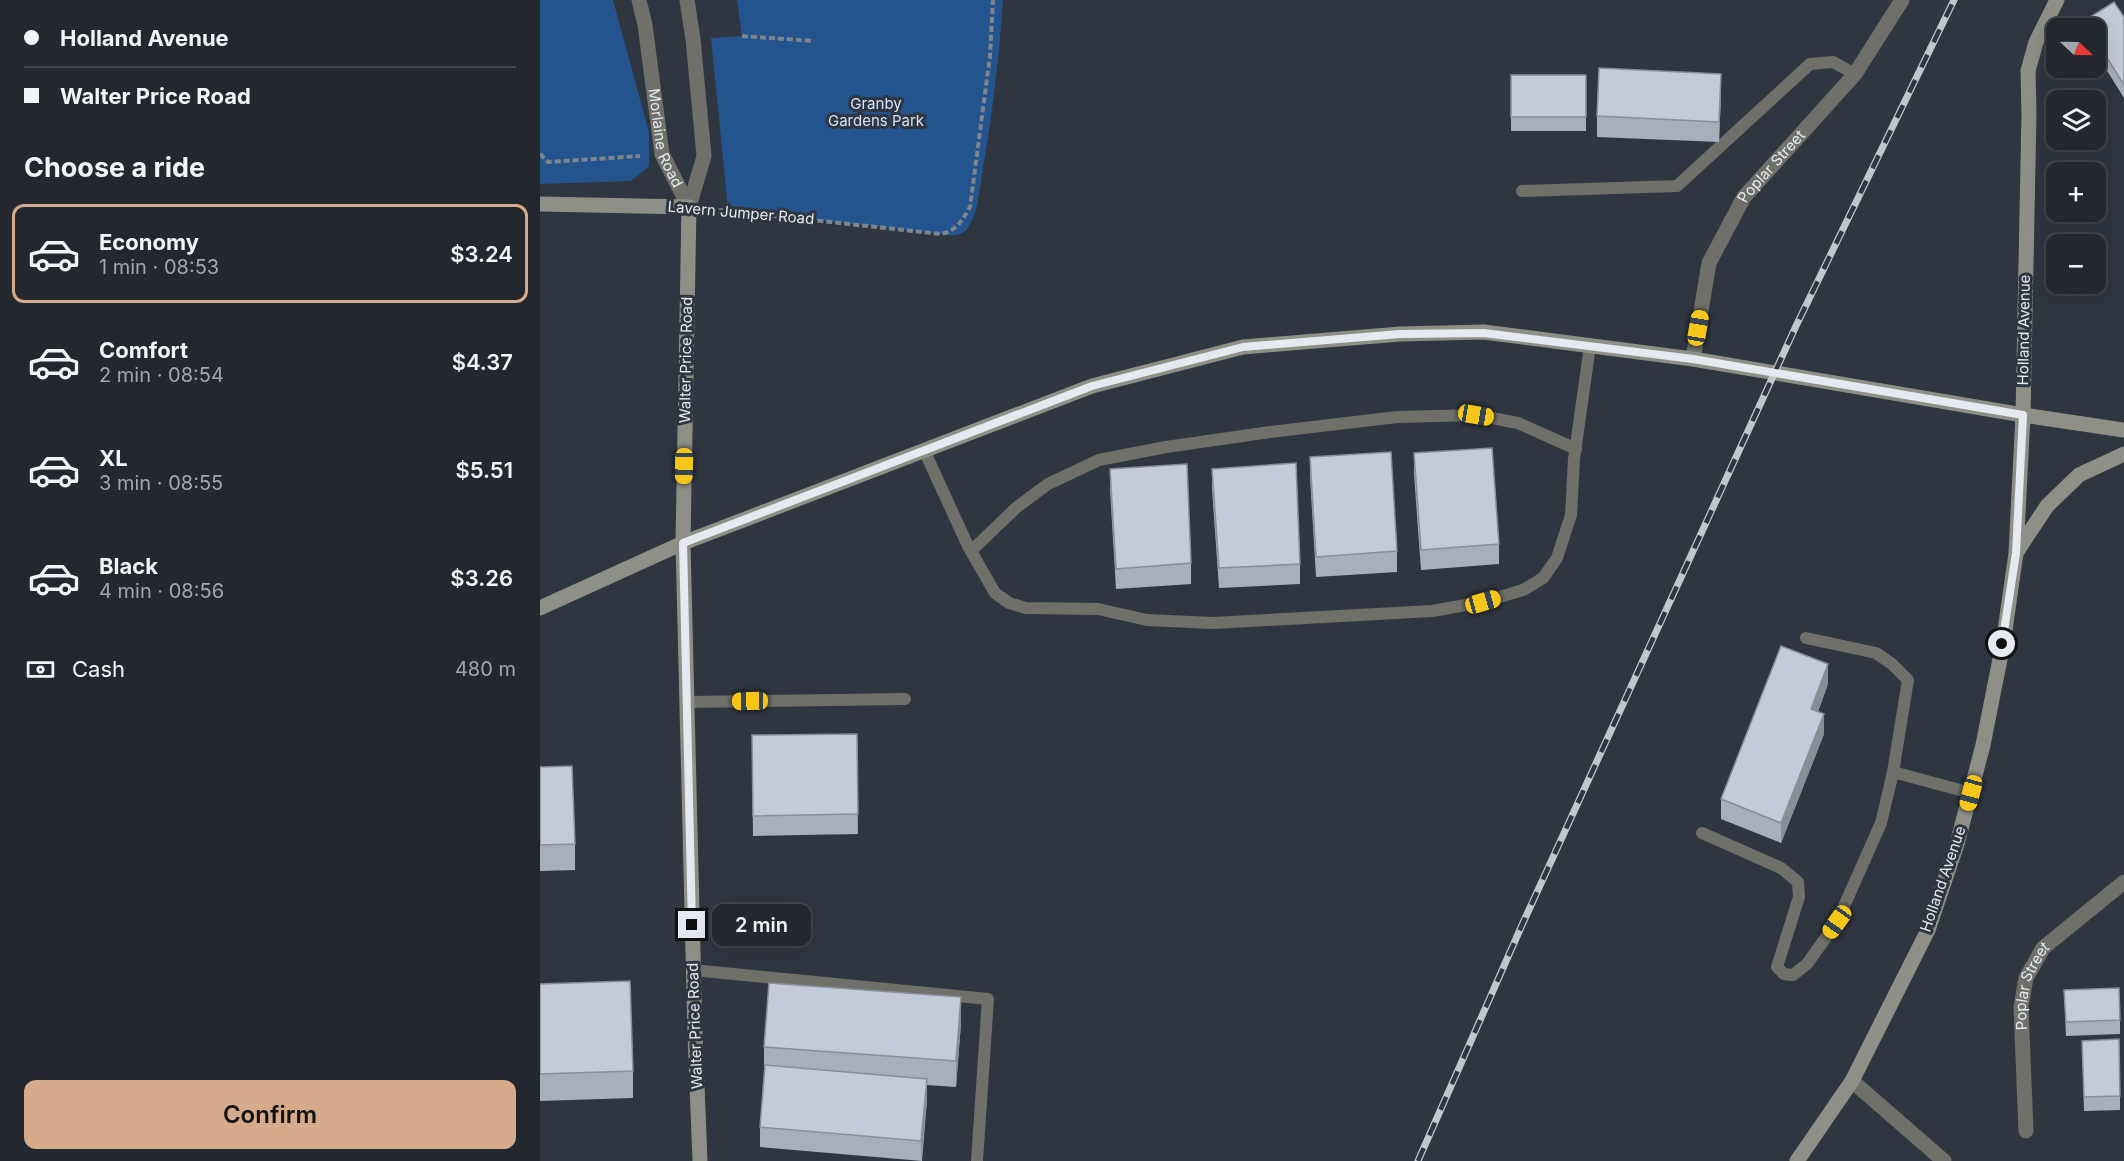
<!DOCTYPE html>
<meta charset="utf-8">
<style>
:root{--surface:#23282f;--page:#2b3037;--text:#f1f3f6;--muted:#a3a6aa;--line:#40444b;--accent:#d6ab8b}
body{margin:0;font-family:Inter,sans-serif;background:var(--page);color:var(--text);height:100vh;display:flex;flex-direction:column;font-size:22px;white-space:nowrap}
*{box-sizing:border-box;margin:0}
p{font-size:20px;color:var(--muted)}
.icon{flex:none;width:33px;height:33px;fill:none;stroke:currentColor;stroke-width:2;stroke-linecap:round;stroke-linejoin:round}
.map{position:relative;flex:1;overflow:hidden}
.sheet{display:flex;flex-direction:column;background:var(--surface);width:540px}
.sheet>*{flex:none}
.banner{display:grid;align-content:center;height:132px;padding:0 24px;background:var(--surface)}
.needle{width:39px;rotate:112deg}
.tools{position:absolute;left:1506px;top:18px;display:grid;gap:12px}
.tools a{display:grid;place-items:center;width:60px;height:60px;border-radius:12px;background:var(--surface);box-shadow:0 6px 24px #0002,0 0 0 2px var(--line);font-size:30px}
.end{position:absolute;width:27px;height:27px;margin:-14px;border:8px solid #e6eaf0;background:#111;box-shadow:0 0 0 3px #111}
.from{border-radius:50%}
.bubble{position:absolute;height:42px;border-radius:12px;background:var(--surface);box-shadow:0 6px 24px #0002,0 0 0 2px var(--line);font-size:20px;font-weight:600;line-height:42px;text-align:center}
.car{position:absolute;width:18px;height:36px;margin:-18px -9px;border-radius:8px;box-shadow:0 0 4px 2px #0007;background:linear-gradient(#f5c518 24%,#345 0 40%,#f5c518 0 76%,#345 0 86%,#f5c518 0)}
.banner b{display:flex;align-items:center;gap:21px;height:57px;font-size:22px}
.banner b+b{border-top:2px solid var(--line)}
.banner i{width:15px;height:15px;background:var(--text)}
ul{padding:0;list-style:none}
li{display:flex;align-items:center;gap:18px;height:99px;margin:0 12px 9px;padding:0 12px;border:3px solid transparent;border-radius:12px}
li div{flex:1}
li b{display:block;font-size:22px}
li em{font-style:normal;font-weight:600}
li.on{border-color:var(--accent)}
li>.icon{width:54px;height:54px;stroke-width:1.5}
h2{padding:0 24px;font-size:27px;line-height:72px}
.pay{display:flex;align-items:center;gap:15px;height:66px;padding:0 24px;font-size:22px}
.pay p{margin-inline-start:auto}
.cta{display:flex;gap:12px;margin-top:auto;padding:12px 24px}
.cta a{flex:1;height:69px;border-radius:12px;background:var(--accent);color:#111;font-size:24px;font-weight:600;line-height:69px;text-align:center}
main{display:flex;flex:1;min-height:0}
.map>svg:first-child{display:block}
.green{fill:#24548e}
.lines{fill:none;stroke-linecap:round;stroke-linejoin:round}
.path{stroke:#7f858d;stroke-width:4;stroke-dasharray:6 3;stroke-linecap:butt}
.lane{stroke:#6f706a;stroke-width:12}
.street{stroke:#6f706a;stroke-width:15}
.secondary{stroke:#8e9087;stroke-width:15}
.rail-casing{stroke:#c1c5cc;stroke-width:7}
.rail{stroke:#2f363f;stroke-width:4.5;stroke-dasharray:14;stroke-linecap:butt}
.wall{fill:#a7afb9}
.shaded-wall{fill:#888e96}
.building{fill:#c2cbd7;stroke:#888e96;stroke-width:1.5}
.route{stroke:#e6eaf0;stroke-width:8}
.labels{text-anchor:middle;stroke-width:6;stroke-linejoin:round;paint-order:stroke}
.park-label{font-size:15px;fill:#d4e3f7;stroke:#2f363f}
.street-label{font-size:15px;fill:#e6eaf0;stroke:#2f363f}
</style>
<main>
<section class="sheet">
<div class="banner">
<b><i class="from"></i>Holland Avenue</b>
<b><i></i>Walter Price Road</b>
</div>
<h2>Choose a ride</h2>
<ul>
<li class="on"><svg class="icon" aria-label="car" viewBox="0 0 24 24"><path d="M5 17H2v-5l4-1 3-4h7l3 4 3 1v5h-3M9 17h6M6 11h13"/><circle cx="7" cy="17" r="2"/><circle cx="17" cy="17" r="2"/></svg><div><b>Economy</b><p>1 min · 08:53</p></div><em>$3.24</em></li>
<li><svg class="icon" aria-label="car" viewBox="0 0 24 24"><path d="M5 17H2v-5l4-1 3-4h7l3 4 3 1v5h-3M9 17h6M6 11h13"/><circle cx="7" cy="17" r="2"/><circle cx="17" cy="17" r="2"/></svg><div><b>Comfort</b><p>2 min · 08:54</p></div><em>$4.37</em></li>
<li><svg class="icon" aria-label="car" viewBox="0 0 24 24"><path d="M5 17H2v-5l4-1 3-4h7l3 4 3 1v5h-3M9 17h6M6 11h13"/><circle cx="7" cy="17" r="2"/><circle cx="17" cy="17" r="2"/></svg><div><b>XL</b><p>3 min · 08:55</p></div><em>$5.51</em></li>
<li><svg class="icon" aria-label="car" viewBox="0 0 24 24"><path d="M5 17H2v-5l4-1 3-4h7l3 4 3 1v5h-3M9 17h6M6 11h13"/><circle cx="7" cy="17" r="2"/><circle cx="17" cy="17" r="2"/></svg><div><b>Black</b><p>4 min · 08:56</p></div><em>$3.26</em></li>
</ul>
<div class="pay"><svg class="icon" aria-label="cash" viewBox="0 0 24 24"><path d="M3 7h18v10H3z"/><circle cx="12" cy="12" r="2"/></svg>Cash<p>480 m</p></div>
<div class="cta"><a>Confirm</a></div>
</section>
<div class="map">
<svg width="1584" height="1161" viewBox="0 0 1584 1161">
<rect width="100%" height="100%" fill="#2f363f"/>
<path class="green" d="M0,0H73L109,132V166L91,181L0,184Z
M197,0H463C459,58 452,117 442,174C439,191 438,214 428,228C422,235 416,236 408,235L188,210L171,38L202,36Z"/>
<g class="lines">
<path class="path" d="M202,36L274,41
M0,154L8,162L100,156
M170,209L401,234C418,230 422,220 430,207L450,56L453,0"/>
<path class="lane" d="M982,191L1137,186L1270,64L1293,62L1315,74
M384,450L428,546L455,593L469,603L486,608L558,609L607,620L673,623L892,611L943,602L983,590L1003,578L1017,558L1031,515L1034,459L1050,346
M431,551L477,507L508,484L559,460L626,447L730,432L857,417L936,415L978,423L1036,449
M1266,638L1336,653L1352,664L1368,680L1353,772L1431,793
M147,702L365,699
M1162,833L1241,868L1258,882L1259,897L1237,967L1244,974L1253,975L1267,964L1297,922L1341,823L1353,772
M153,970L448,999L437,1161"/>
<g class="street">
<path id="s1" d="M99,0L105,25L122,154L149,207"/>
<path d="M147,0L153,39L164,156L149,207"/>
<path id="s2" d="M1153,359L1169,263L1204,197L1315,74L1362,0"/>
<path d="M1312,1081L1404,1161"/>
<path id="s3" d="M1486,1131L1481,1007L1486,978L1503,948L1584,882"/>
</g>
<path class="secondary" d="M0,204L149,207L143,543L155,1034L160,1161
M1476,553L1507,506L1539,475L1584,454
M0,608L143,543L552,386L703,347L860,334L944,332L1153,359L1483,415L1584,430
M1257,1161L1312,1081L1388,930L1417,844L1443,745L1463,644L1476,553L1483,415L1489,114L1488,71L1496,42L1517,0"/>
<defs>
<path id="rail" d="M878,1161L982,925L1256,326L1414,0"/>
</defs>
<use href="#rail" class="rail-casing"/>
<use href="#rail" class="rail"/>
</g>
<path class="wall" d="M1584,17V98L1556,53V28H1544V21Z
M971,75H1046V131H971Z
M1181,94L1179,142L1057,137V116Z
M874,453L959,544V564L881,570L874,474Z
M770,457L857,551V572L776,577L770,477Z
M570,469L651,563V584L576,589L570,490Z
M672,469L760,564V584L679,588L672,489Z
M1288,684L1278,712L1284,734L1241,843L1181,819V799Z
M317,734L318,834L213,836L212,735Z
M0,767L35,844V870L0,871Z
M0,984L93,1071V1098L0,1101Z
M1524,990L1580,1020V1034L1526,1036Z
M421,1023L416,1087L387,1085V1100L382,1161L220,1147V1127L224,1073V1047Z
M1542,1041L1580,1096V1110L1544,1111Z"/>
<path class="shaded-wall" d="M1181,74V94L1179,142V122Z
M1288,664V684L1271,729V709Z
M1284,714V734L1241,843V823Z
M421,997V1023L416,1087V1061Z
M387,1079V1100L381,1161V1141Z"/>
<path class="building" d="M1574,2L1584,17V85L1556,40V28H1549L1544,21Z
M1059,68L1181,74L1179,122L1057,116Z
M971,75H1046V117H971Z
M952,448L959,544L881,550L874,453Z
M851,452L857,551L776,557L770,457Z
M756,463L760,564L679,568L672,469Z
M647,464L651,563L576,569L570,469Z
M1241,646L1288,664L1271,709L1284,714L1241,823L1181,799Z
M317,734L318,814L213,816L212,735Z
M32,766L35,844L0,845V767Z
M90,981L93,1071L0,1074V984Z
M229,983L421,997L416,1061L224,1047Z
M1579,988L1580,1020L1526,1022L1524,990Z
M1579,1039L1580,1096L1544,1097L1542,1041Z
M225,1065L387,1079L381,1141L220,1127Z"/>
<g class="lines">
<path class="route" d="M152,925L143,543L552,386L703,347L860,334L944,333L1153,359L1483,415L1476,553L1462,644"/>
</g>
<g class="labels">
<g class="park-label">
<text x="336" y="109">Granby<tspan x="336" dy="17">Gardens Park</tspan></text>
</g>
<g class="street-label">
<text dy="5" stroke="none"><textPath href="#s1" startOffset="141">Morlaine Road</textPath></text>
<text dy="5" stroke="none"><textPath href="#s2" startOffset="213">Poplar Street</textPath></text>
<text transform="translate(201 213) rotate(5)" y="5">Lavern Jumper Road</text>
<text transform="translate(1484 330) rotate(-89)" y="5">Holland Avenue</text>
<text transform="translate(146 360) rotate(-89)" y="5">Walter Price Road</text>
<text transform="translate(1403 879) rotate(-71)" y="5">Holland Avenue</text>
<text dy="5" stroke="none"><textPath href="#s3" startOffset="147">Poplar Street</textPath></text>
<text transform="translate(155 1026) rotate(-92)" y="5">Walter Price Road</text>
</g>
</g>
</svg>
<div class="tools">
<a><svg class="needle" viewBox="-14 -14 28 28"><path d="M0-13l5 13h-10z" fill="#e53935"/><path d="M0 13l5-13h-10z" fill="#a3a6aa"/></svg></a>
<a><svg class="icon" aria-label="layers" viewBox="0 0 24 24"><path d="M12 4l9 5-9 5-9-5zM3 14l9 5 9-5"/></svg></a>
<a>+</a>
<a>−</a>
</div>
<i class="end from" style="left:1462px;top:644px"></i>
<i class="end" style="left:152px;top:925px"></i>
<div class="bubble" style="left:172px;top:904px;width:99px">2 min</div>
<i class="car" style="left:1158px;top:328px;rotate:10deg"></i>
<i class="car" style="left:936px;top:415px;rotate:100deg"></i>
<i class="car" style="left:144px;top:466px;rotate:181deg"></i>
<i class="car" style="left:943px;top:602px;rotate:74deg"></i>
<i class="car" style="left:210px;top:701px;rotate:269deg"></i>
<i class="car" style="left:1431px;top:793px;rotate:195deg"></i>
<i class="car" style="left:1297px;top:922px;rotate:215deg"></i>
</div>
</main>
